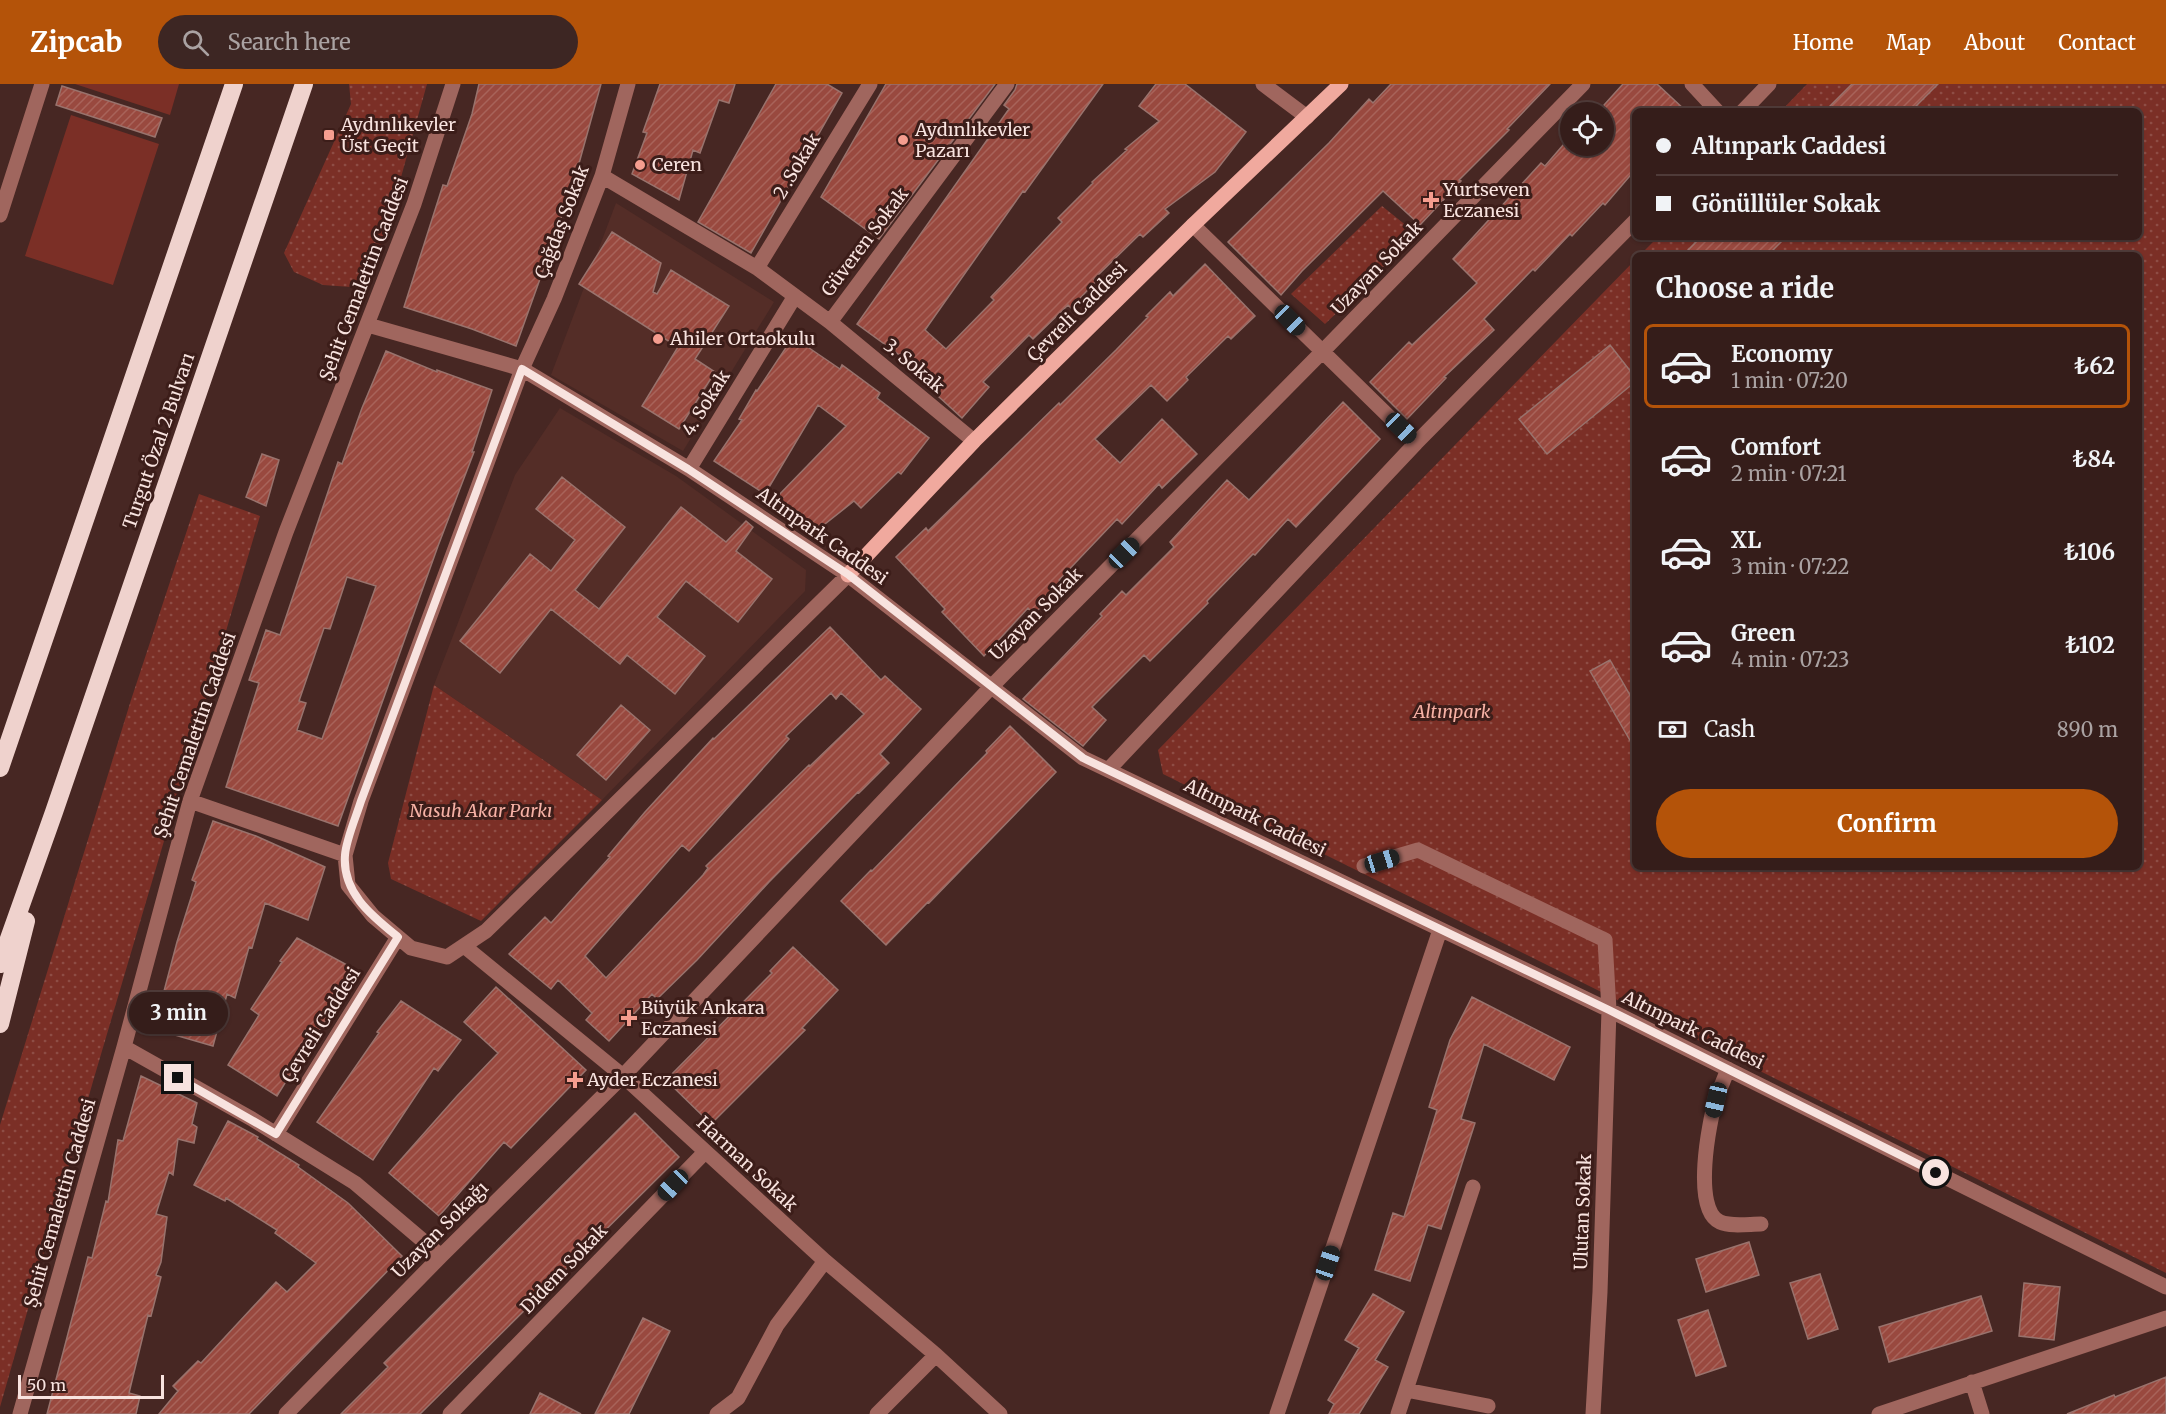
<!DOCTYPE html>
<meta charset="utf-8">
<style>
:root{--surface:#351d1a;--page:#3d2623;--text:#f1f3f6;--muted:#aaa2a2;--line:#4f3b39;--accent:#b45309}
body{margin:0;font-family:Merriweather,serif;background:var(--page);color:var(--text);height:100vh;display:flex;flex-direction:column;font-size:22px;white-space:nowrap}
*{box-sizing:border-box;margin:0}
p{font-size:20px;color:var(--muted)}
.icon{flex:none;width:33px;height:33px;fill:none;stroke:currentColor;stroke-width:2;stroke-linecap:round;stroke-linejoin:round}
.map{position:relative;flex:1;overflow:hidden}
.side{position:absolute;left:1632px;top:168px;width:510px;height:618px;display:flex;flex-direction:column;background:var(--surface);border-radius:9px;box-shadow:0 2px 4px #0004,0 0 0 2px var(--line)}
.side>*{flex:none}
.top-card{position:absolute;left:1632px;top:24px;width:510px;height:132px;border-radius:9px;box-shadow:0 2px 4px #0004,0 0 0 2px var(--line);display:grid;align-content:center;height:132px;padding:0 24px;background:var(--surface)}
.buttons{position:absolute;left:1560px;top:18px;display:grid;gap:12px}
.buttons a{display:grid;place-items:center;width:54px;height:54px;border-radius:50%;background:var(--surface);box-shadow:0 2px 4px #0004,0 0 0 2px var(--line);font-size:30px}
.scale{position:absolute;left:18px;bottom:15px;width:146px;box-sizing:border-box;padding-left:6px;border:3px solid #f8e3df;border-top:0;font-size:16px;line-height:21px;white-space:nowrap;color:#f8e3df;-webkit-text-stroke:4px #3c1d19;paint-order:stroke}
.end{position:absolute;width:27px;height:27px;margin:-14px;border:8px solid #f8e3df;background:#111;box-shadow:0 0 0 3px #111}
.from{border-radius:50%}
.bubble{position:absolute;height:42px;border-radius:21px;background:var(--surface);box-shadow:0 2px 4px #0004,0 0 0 2px var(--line);font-size:20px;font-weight:700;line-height:42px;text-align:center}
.car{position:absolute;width:18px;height:36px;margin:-18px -9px;border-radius:8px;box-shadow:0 0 4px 2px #0007;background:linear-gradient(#222 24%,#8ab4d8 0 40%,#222 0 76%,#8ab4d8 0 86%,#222 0)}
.top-card b{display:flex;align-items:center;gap:21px;height:57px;font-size:22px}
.top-card b+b{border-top:2px solid var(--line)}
.top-card i{width:15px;height:15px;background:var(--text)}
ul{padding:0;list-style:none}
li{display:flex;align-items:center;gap:18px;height:84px;margin:0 12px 9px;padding:0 12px;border:3px solid transparent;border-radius:9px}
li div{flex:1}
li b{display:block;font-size:22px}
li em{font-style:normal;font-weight:700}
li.on{border-color:var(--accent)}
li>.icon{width:54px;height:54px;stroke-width:1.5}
h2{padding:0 24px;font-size:27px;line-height:72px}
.pay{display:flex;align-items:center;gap:15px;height:66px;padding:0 24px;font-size:22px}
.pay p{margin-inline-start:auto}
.primary-button{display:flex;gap:12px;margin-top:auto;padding:12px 24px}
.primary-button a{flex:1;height:69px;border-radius:36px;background:var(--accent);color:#fff;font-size:24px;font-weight:700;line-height:69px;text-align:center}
header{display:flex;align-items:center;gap:36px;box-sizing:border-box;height:84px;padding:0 30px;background:var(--accent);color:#fff}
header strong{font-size:28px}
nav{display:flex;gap:33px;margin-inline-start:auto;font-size:21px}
.search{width:420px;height:54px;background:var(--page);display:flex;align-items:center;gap:15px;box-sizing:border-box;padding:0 21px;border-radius:33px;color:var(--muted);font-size:22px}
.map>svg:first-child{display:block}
.built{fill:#542d27}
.park{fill:url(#park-dots)}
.garden{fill:#7b2f26}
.building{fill:url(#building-hatch);stroke:#99736d;stroke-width:1.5;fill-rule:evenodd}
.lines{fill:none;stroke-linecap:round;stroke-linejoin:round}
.minor{stroke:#a0665e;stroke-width:15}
.major{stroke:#f0a99e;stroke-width:15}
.highway{stroke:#efd2cd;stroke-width:18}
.route{stroke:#f8e3df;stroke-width:8}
.poi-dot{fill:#f59d8f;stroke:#3c1d19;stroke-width:2}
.labels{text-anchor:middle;stroke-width:6;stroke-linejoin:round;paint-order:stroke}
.poi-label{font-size:18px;fill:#f8e3df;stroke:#3c1d19;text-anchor:start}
.street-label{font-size:18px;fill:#f8e3df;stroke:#3c1d19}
.park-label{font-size:18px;font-style:italic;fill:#f6b1a5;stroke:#3c1d19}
</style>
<header>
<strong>Zipcab</strong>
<div class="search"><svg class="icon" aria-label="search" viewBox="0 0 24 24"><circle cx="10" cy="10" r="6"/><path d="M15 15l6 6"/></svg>Search here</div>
<nav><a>Home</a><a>Map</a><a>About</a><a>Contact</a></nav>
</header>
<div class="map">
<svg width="2166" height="1330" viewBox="0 0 2166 1330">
<defs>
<pattern id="park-dots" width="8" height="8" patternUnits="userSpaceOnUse" patternTransform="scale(1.5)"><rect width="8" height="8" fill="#7b2f26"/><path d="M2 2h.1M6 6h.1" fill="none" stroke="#8e4d45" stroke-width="1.8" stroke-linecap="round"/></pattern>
<pattern id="building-hatch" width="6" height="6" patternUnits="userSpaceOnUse" patternTransform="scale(1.5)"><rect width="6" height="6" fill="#99493f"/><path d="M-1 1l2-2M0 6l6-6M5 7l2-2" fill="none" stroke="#a8635a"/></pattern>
</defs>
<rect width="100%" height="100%" fill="#472723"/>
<path class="built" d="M616,119L774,218L683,367L551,291Z
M560,324L676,392L806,486L805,507L602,716L434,601L515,391Z"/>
<path class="park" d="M349,0H427L374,190L351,203L323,201L294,188L284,169L351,20Z
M1807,0H2166V1189L1163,690L1158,666L1635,176V783H2139V171H1640L1658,153H2139V27H1781Z
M1382,122L1418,151L1325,240L1291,210Z
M199,410L260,432L94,994L0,1323V1041L131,616Z
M434,601L602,716L481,837L391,795L388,779Z"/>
<path class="garden" d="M75,0H179L170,31Z
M71,31L159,60L113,201L25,172Z"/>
<path class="building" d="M479,0H601L578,83L559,140L561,141L548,182L545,181L516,262L472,245L404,223L443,101L447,102L472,30Z
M660,0H735L729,19L719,16L700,69L693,66L679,116L632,90L647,49L643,48Z
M776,0H827L842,9L751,169L698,138Z
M886,0H995L879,155L821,113Z
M1017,0H1103L1025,108L1023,107L925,246L946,265L994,216L991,213L1062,138L1058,134L1093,99L1092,98L1127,66L1125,65L1159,37L1139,22L1156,0H1185L1246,48L1215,88L1165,125L1169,129L1143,153L1140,150L1094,195L1096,197L1071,224L1068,221L1033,255L1029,251L983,298L989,303L962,334L915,291L920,286L857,240L1009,25L1004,21L1015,6Z
M1391,0H1550L1507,45L1509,46L1459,96L1461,97L1420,141L1383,107L1302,187L1281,211L1228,158L1329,59L1369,15L1373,19Z
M1623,0H1657L1686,27H1635V86L1605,121L1603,119L1572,152L1570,150L1535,187L1533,185L1484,235L1494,246L1444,293L1446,294L1407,335L1370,298L1409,258L1412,261L1477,199L1453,175L1541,79L1545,82L1570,53V62H1604V21Z
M1852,0H1938L1911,27H1825Z
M62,2L162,34L155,53L56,21Z
M612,148L661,179L653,208L657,210L671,186L729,222L695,275L715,288L679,345L642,322L678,263L579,200Z
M1701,153H1786L1768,171H1683Z
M1205,180L1255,232L1231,255L1228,252L1186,293L1188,296L1167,317L1151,301L1095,355L1120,379L1162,335L1197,370L1162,404L1159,400L1122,440L1117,435L1059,496L1063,501L1034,530L1028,524L984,572L942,528L945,525L896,473L926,444L928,447L1059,319L1060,321L1116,266L1148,233L1146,232L1170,208L1173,212Z
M793,253L840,285L842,281L880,309L877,314L929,354L901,390L898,388L861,424L854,417L811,451L772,421L775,417L774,416L846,342L818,321L765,410L714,377L742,336L739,335L756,306L757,307Z
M1610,261L1635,293V298L1547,370L1519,335Z
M386,267L437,288V286L492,306L472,368H474L438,462L338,742L226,703L259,599L249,596L266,546L280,551L338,378L342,380L362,324ZM347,493L376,502L322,655L297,646L306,619L299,617L324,544L330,545Z
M1343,318L1380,355L1296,443L1288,435L1255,471L1253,470L1207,517L1208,519L1150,577L1144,571L1092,623L1106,636L1083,662L1023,615L1102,532L1100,530L1122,507L1126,511L1174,463L1170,458L1227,396L1249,416Z
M262,370L279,376L266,422L246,413Z
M562,393L625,443L575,506L599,525L681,423L726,458L746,437L753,443L736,467L772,495L738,538L686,497L657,533L705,572L675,610L627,571L620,580L551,525L500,589L460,557L530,470L551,487L575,456L536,425Z
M830,543L881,596L885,592L921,625L880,670L889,679L859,709L858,708L769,798L697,876L657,915L652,910L609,957L586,936L592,929L558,896L551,905L509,870L545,833L551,839L610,773L608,772L645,728L713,654L714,655ZM831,609L836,615L841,609L864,630L810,682L809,681L706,782L708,784L703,791L606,894L585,872L682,761L689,767L789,655L786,652Z
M1610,576L1635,620V665L1590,587Z
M621,621L650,646L606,696L577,671Z
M1010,642L1056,688L929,819L928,818L886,861L841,817L871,786L872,787L987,669L986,667Z
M213,737L256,752L325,783L308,836L265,819L252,864L249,863L235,914L227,910L213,962L154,945L177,858L196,798L192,796Z
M297,854L360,888L308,962L277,1012L228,981L259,931L251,925L282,878L280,877Z
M793,863L838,906L802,944L805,946L711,1040L666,996L772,889L770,887Z
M496,903L586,986L511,1064L504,1058L439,1132L389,1089L457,1012L498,969L464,938Z
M1472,913L1570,963L1554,996L1484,960L1461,1035L1475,1039L1441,1145L1428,1141L1410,1197L1375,1186L1393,1129L1404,1133L1437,1026L1429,1023L1450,956Z
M401,917L461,956L438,987L434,984L373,1076L317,1038L379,949L377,948Z
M141,992L197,1019L192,1040L197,1043L194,1059L178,1055L173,1091L169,1088L156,1130L167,1133L161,1178L156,1191L161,1193L151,1232L148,1231L129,1309L140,1312L136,1330H47L88,1173L92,1174L106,1117L108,1118L118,1056L123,1057Z
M635,1029L679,1073L420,1330H341L388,1283L384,1279Z
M228,1037L258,1053L257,1055L299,1081L298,1083L348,1119L402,1172L249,1330H159L178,1307L173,1302L198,1277L201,1279L276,1198L287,1208L316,1179L275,1149L277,1146L226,1114L225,1117L194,1101Z
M1749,1158L1759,1191L1706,1208L1696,1175Z
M1820,1190L1838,1245L1808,1255L1790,1199Z
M2024,1199L2060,1203L2054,1256L2019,1252Z
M1373,1210L1404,1228L1375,1276L1388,1283L1359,1330H1329L1334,1320L1328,1316L1359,1264L1345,1256Z
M1981,1212L1992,1247L1889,1278L1879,1243Z
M1708,1226L1726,1282L1696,1292L1678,1236Z
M643,1234L670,1247L629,1330H595Z
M2166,1293V1330H2067L2114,1311L2115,1313Z
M540,1309L581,1330H530Z"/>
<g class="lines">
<path class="minor" d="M628,0L602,92L554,215L522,285L361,717L345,771L348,801L373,832L411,864L447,873L486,847L848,491
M1263,0L1307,33
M1692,0L1717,27
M1743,27L1769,0
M602,92L757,184L830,238L974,357
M0,131L42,0
M1193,141L1416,359
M757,184L870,0
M830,238L1007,0
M368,241L522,285L689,385L848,491L1083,674L1609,926L2166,1203
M689,385L795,212
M1109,685L1416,359L1635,137
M190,717L345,771
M1364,782L1418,766L1605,856L1609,926L1600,1208L1593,1330
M464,862L623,992L825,1177L936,1271L1000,1330
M124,963L252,1035L355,1099L441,1172
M1728,985C1724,995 1720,1005 1716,1015C1709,1038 1692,1126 1720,1138C1731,1143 1749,1140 1761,1140
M276,1050L398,853
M1972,1298L1982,1330
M1406,1306L1488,1322
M20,1330L124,963L190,717L286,448L414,120L453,0
M286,1330L441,1172L623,992L992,602L1322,268L1583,0
M450,1330L705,1068
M717,1330L738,1314L777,1241L825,1177
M877,1330L936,1271
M1277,1330L1440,846
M1398,1330L1473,1103
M1879,1330L2166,1234"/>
<path class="major" d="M848,491L974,357L1193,141L1341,0"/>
<path class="highway" d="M0,684L234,0
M0,880L54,728L304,0
M0,940L26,837"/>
</g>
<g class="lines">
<path class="route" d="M178,994L276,1050L398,853C372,832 342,809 345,771C346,756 356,733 361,717L522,285L688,385L849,491L1083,674L1609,926L1936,1089"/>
</g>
<g class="poi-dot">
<rect x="323" y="45" width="12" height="12" rx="3"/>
<circle cx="903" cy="56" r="6"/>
<circle cx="640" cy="81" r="6"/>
<path d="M1428 107h6v6h6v6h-6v6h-6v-6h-6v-6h6z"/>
<circle cx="658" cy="255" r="6"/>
<path d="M626 925h6v6h6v6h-6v6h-6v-6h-6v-6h6z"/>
<path d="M572 987h6v6h6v6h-6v6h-6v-6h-6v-6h6z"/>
</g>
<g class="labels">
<g class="poi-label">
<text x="341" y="47">Aydınlıkevler<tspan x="341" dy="21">Üst Geçit</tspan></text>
<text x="915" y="52">Aydınlıkevler<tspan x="915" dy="21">Pazarı</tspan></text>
<text x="652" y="87">Ceren</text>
<text x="1443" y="112">Yurtseven<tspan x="1443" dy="21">Eczanesi</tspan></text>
<text x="670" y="261">Ahiler Ortaokulu</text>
<text x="641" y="930">Büyük Ankara<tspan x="641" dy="21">Eczanesi</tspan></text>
<text x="587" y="1002">Ayder Eczanesi</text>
</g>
<g class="street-label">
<text transform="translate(797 82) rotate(-59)" y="6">2 .Sokak</text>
<text transform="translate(562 138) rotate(-69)" y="6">Çağdaş Sokak</text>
<text transform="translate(865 158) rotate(-53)" y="6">Güveren Sokak</text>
<text transform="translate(1377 184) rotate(-46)" y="6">Uzayan Sokak</text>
<text transform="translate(364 195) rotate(-69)" y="6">Şehit Cemalettin Caddesi</text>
<text transform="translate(1077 228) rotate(-45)" y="6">Çevreli Caddesi</text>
<text transform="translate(914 282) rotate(40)" y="6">3. Sokak</text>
<text transform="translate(706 319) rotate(-58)" y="6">4. Sokak</text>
<text transform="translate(159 357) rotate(-71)" y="6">Turgut Özal 2 Bulvarı</text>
<text transform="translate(822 452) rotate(35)" y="6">Altınpark Caddesi</text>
<text transform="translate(1036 530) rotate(-45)" y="6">Uzayan Sokak</text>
<text transform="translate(195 651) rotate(-71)" y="6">Şehit Cemalettin Caddesi</text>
<text transform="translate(1255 734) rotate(26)" y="6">Altınpark Caddesi</text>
<text transform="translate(321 941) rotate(-58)" y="6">Çevreli Caddesi</text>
<text transform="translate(1693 946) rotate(26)" y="6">Altınpark Caddesi</text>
<text transform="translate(747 1080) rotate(43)" y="6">Harman Sokak</text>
<text transform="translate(60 1119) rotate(-74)" y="6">Şehit Cemalettin Caddesi</text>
<text transform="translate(1583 1128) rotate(-88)" y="6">Ulutan Sokak</text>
<text transform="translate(440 1146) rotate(-45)" y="6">Uzayan Sokağı</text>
<text transform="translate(564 1185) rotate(-46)" y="6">Didem Sokak</text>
</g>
<g class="park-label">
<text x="1452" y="634">Altınpark</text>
<text x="481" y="733">Nasuh Akar Parkı</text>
</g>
</g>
</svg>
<div class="buttons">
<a><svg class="icon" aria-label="locate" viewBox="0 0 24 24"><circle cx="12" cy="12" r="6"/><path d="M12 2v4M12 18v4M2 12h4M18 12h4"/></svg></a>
</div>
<div class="scale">50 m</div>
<i class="end from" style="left:1936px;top:1089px"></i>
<i class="end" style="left:178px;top:994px"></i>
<div class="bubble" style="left:129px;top:908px;width:99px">3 min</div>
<i class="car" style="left:1290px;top:236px;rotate:135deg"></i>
<i class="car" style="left:1401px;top:344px;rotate:134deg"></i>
<i class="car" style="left:1124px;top:469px;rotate:45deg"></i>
<i class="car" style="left:1382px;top:777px;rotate:73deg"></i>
<i class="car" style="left:1716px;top:1016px;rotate:193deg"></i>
<i class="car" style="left:673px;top:1101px;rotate:224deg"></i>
<i class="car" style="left:1328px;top:1179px;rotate:19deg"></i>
<div class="top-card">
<b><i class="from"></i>Altınpark Caddesi</b>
<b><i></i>Gönüllüler Sokak</b>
</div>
<section class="side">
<h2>Choose a ride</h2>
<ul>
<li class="on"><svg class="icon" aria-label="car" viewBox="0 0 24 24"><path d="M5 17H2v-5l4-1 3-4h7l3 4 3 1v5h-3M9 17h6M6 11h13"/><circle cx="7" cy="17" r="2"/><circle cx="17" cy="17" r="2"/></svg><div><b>Economy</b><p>1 min · 07:20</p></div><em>₺62</em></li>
<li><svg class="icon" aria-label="car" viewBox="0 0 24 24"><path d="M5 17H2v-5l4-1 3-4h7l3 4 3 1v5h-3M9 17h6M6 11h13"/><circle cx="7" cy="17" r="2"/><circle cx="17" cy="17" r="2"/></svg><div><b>Comfort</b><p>2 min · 07:21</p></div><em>₺84</em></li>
<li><svg class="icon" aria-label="car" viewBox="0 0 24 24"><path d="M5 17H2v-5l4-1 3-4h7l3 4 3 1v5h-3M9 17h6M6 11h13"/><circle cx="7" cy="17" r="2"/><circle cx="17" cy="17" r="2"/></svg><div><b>XL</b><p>3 min · 07:22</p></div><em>₺106</em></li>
<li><svg class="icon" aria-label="car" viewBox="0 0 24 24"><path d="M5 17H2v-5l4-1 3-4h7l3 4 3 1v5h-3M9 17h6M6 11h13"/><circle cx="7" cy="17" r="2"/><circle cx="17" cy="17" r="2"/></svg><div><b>Green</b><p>4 min · 07:23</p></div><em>₺102</em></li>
</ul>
<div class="pay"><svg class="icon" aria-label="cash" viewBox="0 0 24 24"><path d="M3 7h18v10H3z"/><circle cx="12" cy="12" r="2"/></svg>Cash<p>890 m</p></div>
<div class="primary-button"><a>Confirm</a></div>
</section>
</div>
